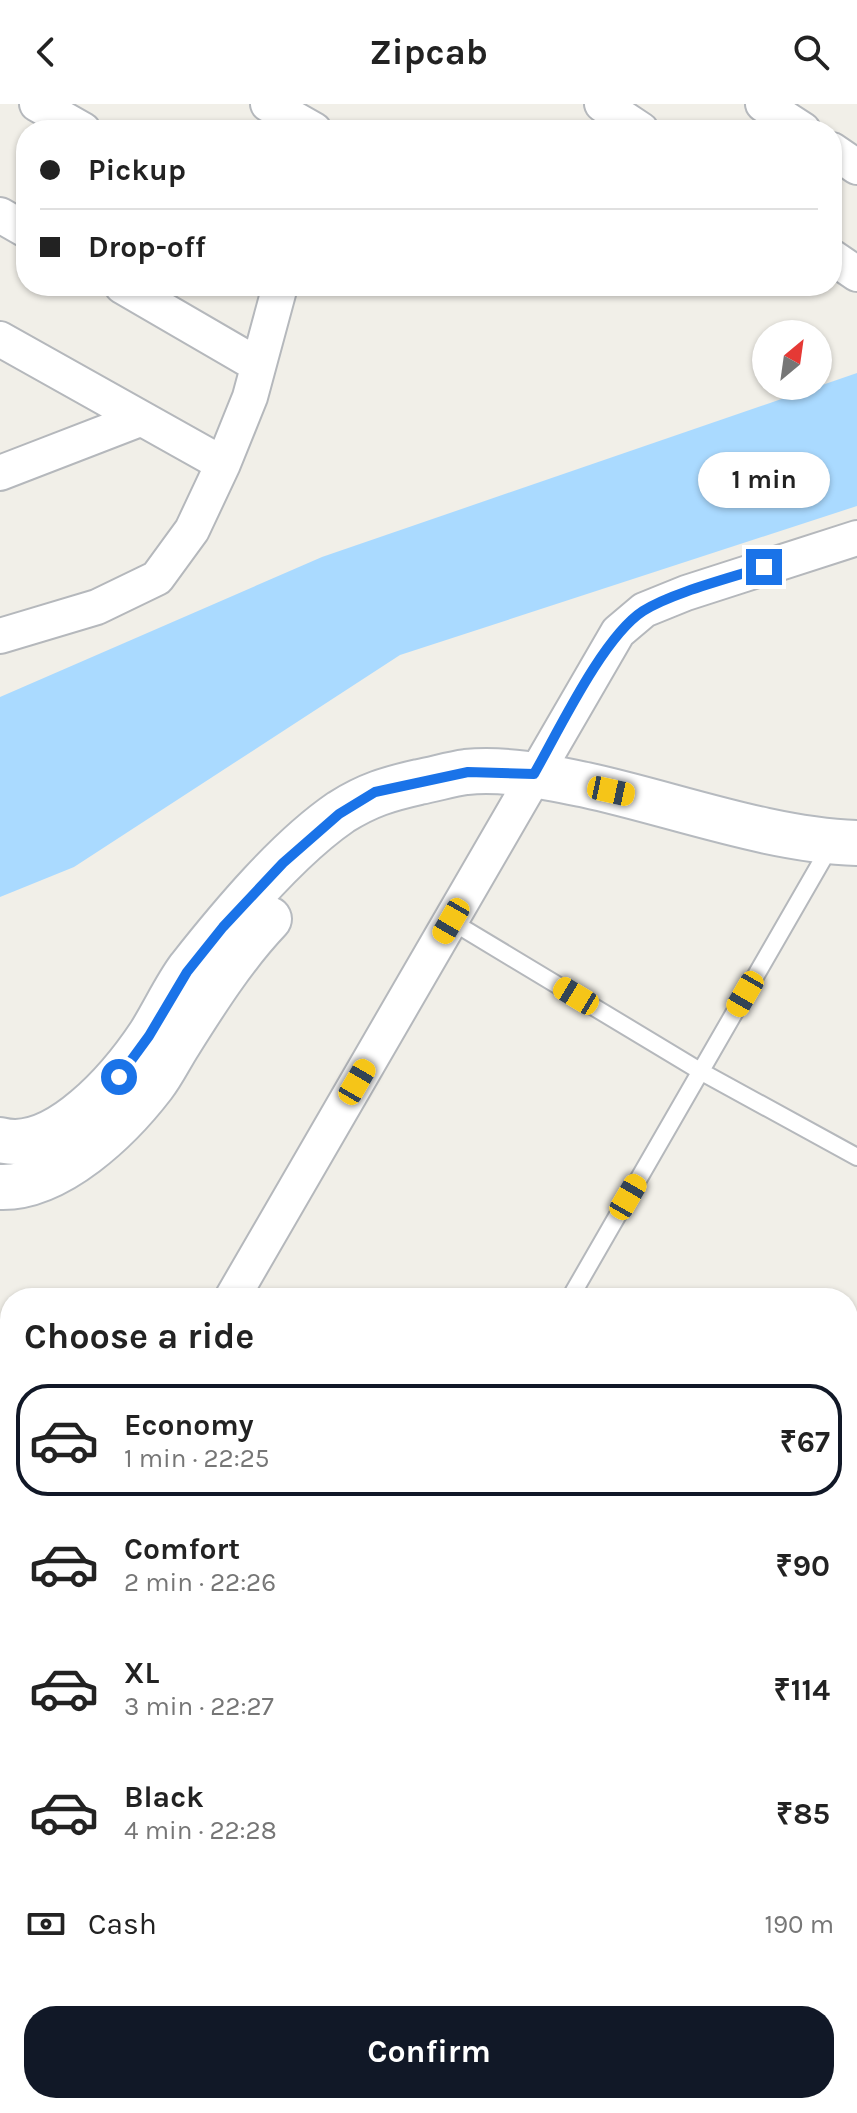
<!DOCTYPE html>
<meta charset="utf-8">
<style>
:root{--surface:#fff;--page:#f6f6f6;--text:#222;--muted:#767676;--line:#e0e0e0;--accent:#111827}
body{margin:0;font-family:Karla,sans-serif;background:var(--page);color:var(--text);height:100vh;display:flex;flex-direction:column;font-size:30px;white-space:nowrap}
*{box-sizing:border-box;margin:0}
p{font-size:26px;color:var(--muted)}
.icon{flex:none;width:44px;height:44px;fill:none;stroke:currentColor;stroke-width:2;stroke-linecap:round;stroke-linejoin:round}
.map{position:relative;flex:1;overflow:hidden}
.details{position:absolute;left:0px;top:1184px;width:858px;height:826px;display:flex;flex-direction:column;background:var(--surface);border-radius:32px 32px 0 0;box-shadow:0 2px 6px #0004}
.details>*{flex:none}
.hud{position:absolute;left:16px;top:16px;width:826px;height:176px;border-radius:32px;box-shadow:0 2px 6px #0004;display:grid;align-content:center;height:176px;padding:0 24px;background:var(--surface)}
.needle{width:52px;rotate:29deg}
.fabs{position:absolute;left:752px;top:216px;display:grid;gap:16px}
.fabs a{display:grid;place-items:center;width:80px;height:80px;border-radius:50%;background:var(--surface);box-shadow:0 2px 6px #0004;font-size:40px}
.end{position:absolute;width:36px;height:36px;margin:-18px;border:10px solid #1a73e8;background:#fff;box-shadow:0 0 0 4px #fff}
.from{border-radius:50%}
.bubble{position:absolute;height:56px;border-radius:28px;background:var(--surface);box-shadow:0 2px 6px #0004;font-size:26px;font-weight:700;line-height:56px;text-align:center}
.car{position:absolute;width:24px;height:48px;margin:-24px -12px;border-radius:10px;box-shadow:0 0 6px 2px #0007;background:linear-gradient(#f5c518 24%,#345 0 40%,#f5c518 0 76%,#345 0 86%,#f5c518 0)}
.hud b{display:flex;align-items:center;gap:28px;height:76px;font-size:30px}
.hud b+b{border-top:2px solid var(--line)}
.hud i{width:20px;height:20px;background:var(--text)}
ul{padding:0;list-style:none}
li{display:flex;align-items:center;gap:24px;height:112px;margin:0 16px 12px;padding:0 8px;border:4px solid transparent;border-radius:32px}
li div{flex:1}
li b{display:block;font-size:30px}
li em{font-style:normal;font-weight:700}
li.selected{border-color:var(--accent)}
li>.icon{width:72px;height:72px;stroke-width:1.5}
h2{padding:0 24px;font-size:36px;line-height:96px}
.pay{display:flex;align-items:center;gap:20px;height:88px;padding:0 24px;font-size:30px}
.pay p{margin-inline-start:auto}
.button{display:flex;gap:16px;margin-top:auto;padding:16px 24px}
.button a{flex:1;height:92px;border-radius:32px;background:var(--accent);color:#fff;font-size:32px;font-weight:700;line-height:92px;text-align:center}
header{display:flex;justify-content:space-between;align-items:center;height:104px;padding:0 24px;background:var(--surface);font-size:36px;font-weight:700}
.map>svg:first-child{display:block}
.water{fill:#aadaff}
.lines{fill:none;stroke-linecap:round;stroke-linejoin:round}
.lane-casing{stroke:#b5b8bc;stroke-width:20}
.street-casing{stroke:#b5b8bc;stroke-width:38}
.secondary-casing{stroke:#b6babf;stroke-width:48}
.lane{stroke:#fff;stroke-width:16}
.street{stroke:#fff;stroke-width:34}
.secondary{stroke:#fff;stroke-width:44}
.route{stroke:#1a73e8;stroke-width:10}
</style>
<header><svg class="icon" aria-label="back" viewBox="0 0 24 24"><path d="M15 5l-7 7 7 7"/></svg>Zipcab<svg class="icon" aria-label="search" viewBox="0 0 24 24"><circle cx="10" cy="10" r="6"/><path d="M15 15l6 6"/></svg></header>
<div class="map">
<svg width="857" height="2009" viewBox="0 0 857 2009">
<rect width="100%" height="100%" fill="#f1efe8"/>
<path class="water" d="M857,269V402L400,551L74,763L0,793V593L322,453Z"/>
<g class="lines">
<defs>
<path id="lane" d="M451,817L700,967L857,1053
M570,1194L831,741
M848,1321L857,1305
M848,1659L857,1664
M848,1833L857,1817"/>
<path id="street" d="M37,0L83,26
M268,0L314,26
M602,0L641,26
M763,0L803,26
M832,46L857,63
M0,111L26,126
M832,153L857,170
M122,182L258,261
M0,235L223,360
M0,369L140,315
M0,532L97,503L157,474L192,426L223,360L250,293L280,182
M232,1194L618,528L644,506L686,489L857,434
M0,1596L10,1578
M0,1856L10,1837
M0,1917L10,1922
M150,2000L166,2009
M831,2000L848,2009
M44,2009L49,2000
M400,2009L406,2000"/>
<path id="secondary" d="M0,1036C57,1051 122,973 150,931C164,909 175,884 190,864C231,812 287,745 341,708C368,691 388,685 419,678C435,675 451,670 466,668C506,664 547,673 586,681C673,700 768,736 857,739
M0,1083C58,1085 120,1024 153,981C163,968 170,953 179,939C206,896 234,852 269,815"/>
</defs>
<use href="#lane" class="lane-casing"/>
<use href="#street" class="street-casing"/>
<use href="#secondary" class="secondary-casing"/>
<use href="#lane" class="lane"/>
<use href="#street" class="street"/>
<use href="#secondary" class="secondary"/>
</g>
<g class="lines">
<path class="route" d="M119,973L149,932L187,868L223,823L283,759L339,710L375,688L468,668L534,670C559,626 603,533 643,507C671,489 730,474 764,463"/>
</g>
</svg>
<div class="fabs">
<a><svg class="needle" viewBox="-14 -14 28 28"><path d="M0-13l5 13h-10z" fill="#e53935"/><path d="M0 13l5-13h-10z" fill="#767676"/></svg></a>
</div>
<i class="end from" style="left:119px;top:973px"></i>
<i class="end" style="left:764px;top:463px"></i>
<div class="bubble" style="left:698px;top:348px;width:132px">1 min</div>
<i class="car" style="left:611px;top:687px;rotate:102deg"></i>
<i class="car" style="left:451px;top:817px;rotate:210deg"></i>
<i class="car" style="left:745px;top:890px;rotate:210deg"></i>
<i class="car" style="left:576px;top:892px;rotate:301deg"></i>
<i class="car" style="left:357px;top:978px;rotate:30deg"></i>
<i class="car" style="left:628px;top:1093px;rotate:30deg"></i>
<div class="hud">
<b><i class="from"></i>Pickup</b>
<b><i></i>Drop-off</b>
</div>
<section class="details">
<h2>Choose a ride</h2>
<ul>
<li class="selected"><svg class="icon" aria-label="car" viewBox="0 0 24 24"><path d="M5 17H2v-5l4-1 3-4h7l3 4 3 1v5h-3M9 17h6M6 11h13"/><circle cx="7" cy="17" r="2"/><circle cx="17" cy="17" r="2"/></svg><div><b>Economy</b><p>1 min · 22:25</p></div><em>₹67</em></li>
<li><svg class="icon" aria-label="car" viewBox="0 0 24 24"><path d="M5 17H2v-5l4-1 3-4h7l3 4 3 1v5h-3M9 17h6M6 11h13"/><circle cx="7" cy="17" r="2"/><circle cx="17" cy="17" r="2"/></svg><div><b>Comfort</b><p>2 min · 22:26</p></div><em>₹90</em></li>
<li><svg class="icon" aria-label="car" viewBox="0 0 24 24"><path d="M5 17H2v-5l4-1 3-4h7l3 4 3 1v5h-3M9 17h6M6 11h13"/><circle cx="7" cy="17" r="2"/><circle cx="17" cy="17" r="2"/></svg><div><b>XL</b><p>3 min · 22:27</p></div><em>₹114</em></li>
<li><svg class="icon" aria-label="car" viewBox="0 0 24 24"><path d="M5 17H2v-5l4-1 3-4h7l3 4 3 1v5h-3M9 17h6M6 11h13"/><circle cx="7" cy="17" r="2"/><circle cx="17" cy="17" r="2"/></svg><div><b>Black</b><p>4 min · 22:28</p></div><em>₹85</em></li>
</ul>
<div class="pay"><svg class="icon" aria-label="cash" viewBox="0 0 24 24"><path d="M3 7h18v10H3z"/><circle cx="12" cy="12" r="2"/></svg>Cash<p>190 m</p></div>
<div class="button"><a>Confirm</a></div>
</section>
</div>
